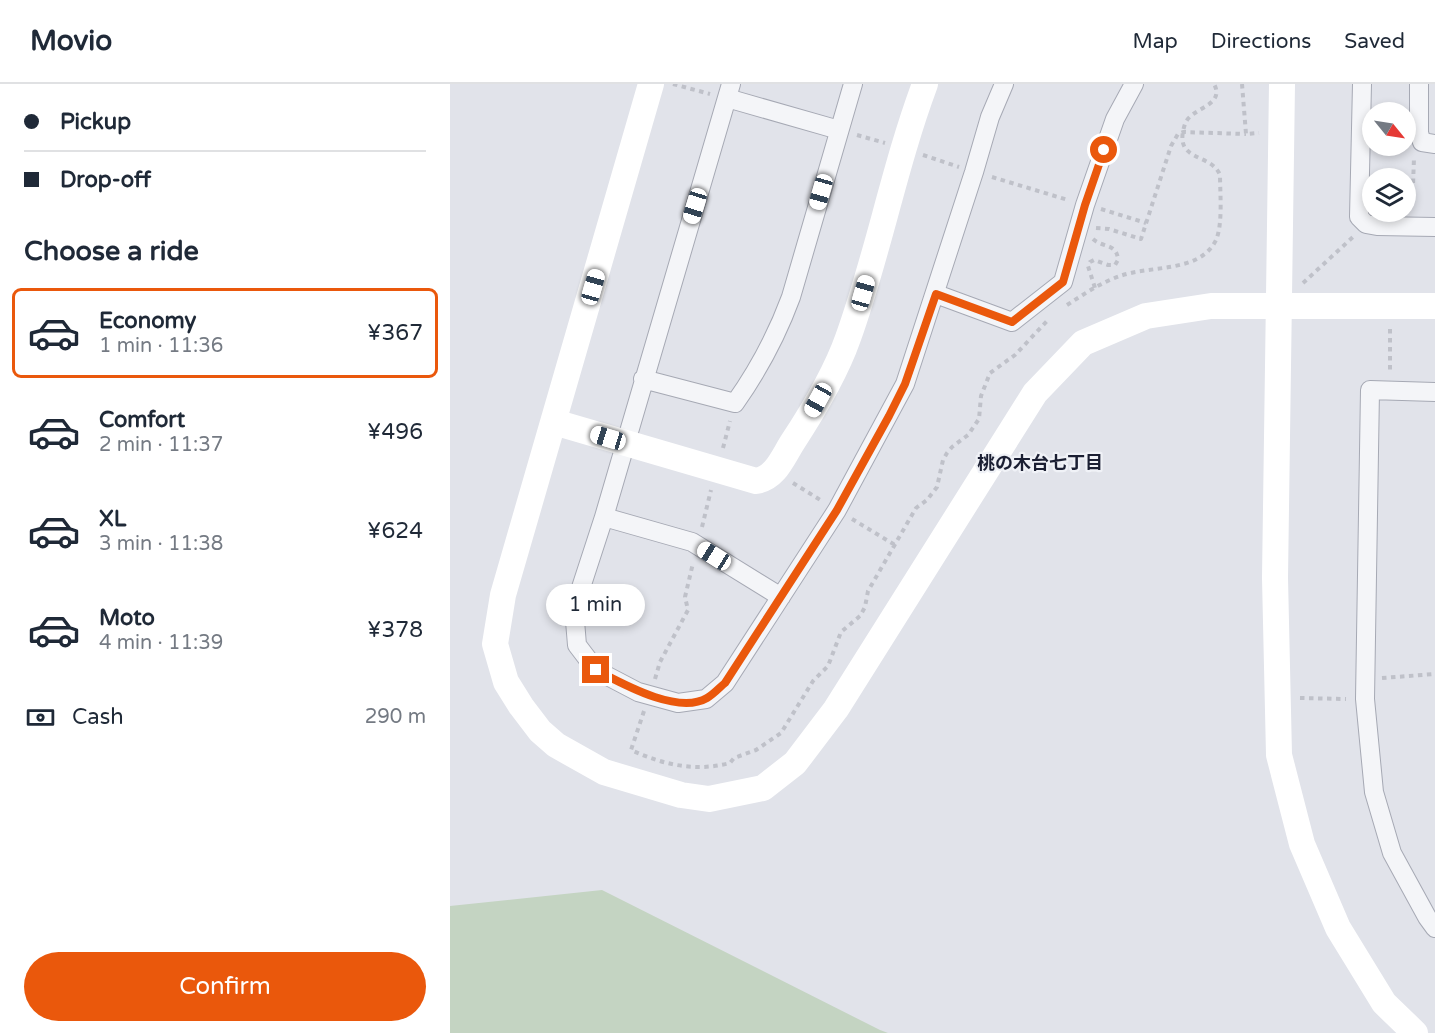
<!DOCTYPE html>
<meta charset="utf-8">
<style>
:root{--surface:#fff;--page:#f6f6f7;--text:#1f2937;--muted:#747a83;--line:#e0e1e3;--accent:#ea580c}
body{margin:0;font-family:"Varela Round","Noto Sans JP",sans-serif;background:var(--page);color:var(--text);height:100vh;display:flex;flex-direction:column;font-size:22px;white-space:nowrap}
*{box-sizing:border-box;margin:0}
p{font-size:20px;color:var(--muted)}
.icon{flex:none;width:33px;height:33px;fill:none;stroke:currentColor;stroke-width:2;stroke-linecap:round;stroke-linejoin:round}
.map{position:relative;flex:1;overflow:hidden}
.sheet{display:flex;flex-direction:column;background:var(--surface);width:450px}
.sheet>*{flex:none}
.top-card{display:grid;align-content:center;height:132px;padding:0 24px;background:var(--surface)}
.needle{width:39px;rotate:120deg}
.fabs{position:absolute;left:912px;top:18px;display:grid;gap:12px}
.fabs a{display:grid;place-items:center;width:54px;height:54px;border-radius:50%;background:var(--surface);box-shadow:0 3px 9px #0003;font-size:30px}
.end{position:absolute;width:27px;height:27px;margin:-14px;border:8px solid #ea580c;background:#fff;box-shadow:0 0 0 3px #fff}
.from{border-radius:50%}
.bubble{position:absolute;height:42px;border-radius:21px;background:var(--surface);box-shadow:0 3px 9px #0003;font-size:20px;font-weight:600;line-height:42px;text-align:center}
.car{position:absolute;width:18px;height:36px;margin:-18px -9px;border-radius:8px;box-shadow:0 0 4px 2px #0007;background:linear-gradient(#fff 24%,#345 0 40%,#fff 0 76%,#345 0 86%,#fff 0)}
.top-card b{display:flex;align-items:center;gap:21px;height:57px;font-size:22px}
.top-card b+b{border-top:2px solid var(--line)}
.top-card i{width:15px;height:15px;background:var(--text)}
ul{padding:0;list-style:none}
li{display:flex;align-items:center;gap:18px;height:90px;margin:0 12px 9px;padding:0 12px;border:3px solid transparent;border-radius:9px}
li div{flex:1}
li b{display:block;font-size:22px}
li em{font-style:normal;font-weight:600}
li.current{border-color:var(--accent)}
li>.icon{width:54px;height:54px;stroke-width:1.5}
h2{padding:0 24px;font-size:27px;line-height:72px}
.pay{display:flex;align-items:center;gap:15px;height:66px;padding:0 24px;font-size:22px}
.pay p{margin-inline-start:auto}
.cta{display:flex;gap:12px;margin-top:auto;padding:12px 24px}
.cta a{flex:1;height:69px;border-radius:36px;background:var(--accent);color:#fff;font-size:24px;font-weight:600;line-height:69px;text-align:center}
header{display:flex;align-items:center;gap:36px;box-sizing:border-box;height:84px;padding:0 30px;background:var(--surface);border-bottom:2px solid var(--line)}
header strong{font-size:28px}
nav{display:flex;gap:33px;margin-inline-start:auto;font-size:21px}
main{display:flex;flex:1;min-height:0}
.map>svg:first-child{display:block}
.green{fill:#c4d4c2}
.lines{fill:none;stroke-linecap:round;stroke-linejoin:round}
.street-casing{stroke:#a6a9b4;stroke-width:20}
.path{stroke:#bfc1c9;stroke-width:4;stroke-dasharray:4.5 4.5;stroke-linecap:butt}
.street{stroke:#f4f5f8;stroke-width:18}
.secondary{stroke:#fff;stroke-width:26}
.route{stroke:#ea580c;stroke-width:8}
.labels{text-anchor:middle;stroke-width:4.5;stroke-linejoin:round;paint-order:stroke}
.neighbourhood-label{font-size:18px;font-weight:bold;fill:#1b1f33;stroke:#f0f2f7}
</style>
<header>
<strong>Movio</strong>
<nav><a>Map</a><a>Directions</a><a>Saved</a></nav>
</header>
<main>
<section class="sheet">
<div class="top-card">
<b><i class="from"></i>Pickup</b>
<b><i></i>Drop-off</b>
</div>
<h2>Choose a ride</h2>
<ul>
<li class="current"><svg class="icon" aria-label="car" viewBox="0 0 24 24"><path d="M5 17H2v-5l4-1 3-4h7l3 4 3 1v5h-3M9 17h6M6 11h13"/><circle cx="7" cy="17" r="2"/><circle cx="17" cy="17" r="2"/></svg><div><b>Economy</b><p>1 min · 11:36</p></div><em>¥367</em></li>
<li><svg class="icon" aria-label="car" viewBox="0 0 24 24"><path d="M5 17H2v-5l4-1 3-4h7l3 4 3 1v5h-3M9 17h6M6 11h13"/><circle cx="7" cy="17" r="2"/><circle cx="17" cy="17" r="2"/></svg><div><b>Comfort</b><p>2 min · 11:37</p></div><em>¥496</em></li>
<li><svg class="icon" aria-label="car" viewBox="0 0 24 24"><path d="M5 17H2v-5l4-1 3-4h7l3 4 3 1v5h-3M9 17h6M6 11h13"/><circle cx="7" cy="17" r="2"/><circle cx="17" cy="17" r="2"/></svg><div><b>XL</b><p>3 min · 11:38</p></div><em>¥624</em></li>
<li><svg class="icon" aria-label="car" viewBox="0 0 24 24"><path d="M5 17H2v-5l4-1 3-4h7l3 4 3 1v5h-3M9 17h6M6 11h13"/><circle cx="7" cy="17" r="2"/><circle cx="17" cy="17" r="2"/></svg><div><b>Moto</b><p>4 min · 11:39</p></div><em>¥378</em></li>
</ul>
<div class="pay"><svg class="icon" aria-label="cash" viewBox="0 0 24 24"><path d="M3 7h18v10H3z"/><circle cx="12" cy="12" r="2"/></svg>Cash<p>290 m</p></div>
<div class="cta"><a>Confirm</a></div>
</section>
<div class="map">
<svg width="985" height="949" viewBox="0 0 985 949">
<rect width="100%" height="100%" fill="#e1e3ea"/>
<path class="green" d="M152,806L430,946L438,949H0V822Z"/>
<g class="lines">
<defs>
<path id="street" d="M281,0L154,433L124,525L127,561L146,586L188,608L228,619L256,615L275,599L387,426L455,300L524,88L540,33L554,0
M912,0L909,133L916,140L927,142L985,143
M969,0V49L972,58L985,60
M277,14L389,46
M486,210L562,238L613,198L635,121L665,35L684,0
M193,295L285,319C309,285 327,251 341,213L403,0
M985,308L920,306L915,615L924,708L942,769L977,833L985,844
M154,433L242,458L331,513"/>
</defs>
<use href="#street" class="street-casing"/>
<path class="path" d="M223,0L260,10
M792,0L796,50L809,49
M407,51L435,59
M473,71L509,83
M542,93L618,116
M956,101H963L964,74
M651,125L696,139
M646,144L659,145L691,155L721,62L728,50L733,48L796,50
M643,155C653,164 667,159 668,176L665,181H658L644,176L640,178L638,182L645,204
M853,199L903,153
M617,221C634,210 652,198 670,192C701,181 750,189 766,156C773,140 770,109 770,91C761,68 722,79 735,40C740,24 776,22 764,0
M940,245V288
M273,364L280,337
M343,399L372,417
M402,435L445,461
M252,443L261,406
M932,594L985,590
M205,595L210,578L238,526L235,513L243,479
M850,614L896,615
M194,627L181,666C214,681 245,688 280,679L284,674L306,666L331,649L363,597L378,582L391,548L410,532L415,523L418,507L466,424L477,416L487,403L493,376L497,369L502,363L518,351L529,335L531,312L540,289L565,271L597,237"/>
<use href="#street" class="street"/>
<path class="secondary" d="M201,0L53,511L45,560L56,598L71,622L90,647L106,661L154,688L231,711L259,715L313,704L345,679L386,625L585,309L633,259L696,232L761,222H985
M832,0L825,494L829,671L852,760L888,844L934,919L965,949
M104,338L306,397C325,394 332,375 342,359C363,327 385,291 398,254C428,171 444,83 475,0"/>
</g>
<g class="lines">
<path class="route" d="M146,586C173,600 228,631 257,614C264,610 270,603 275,599L387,426L439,332L455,300L486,210L562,238L613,198L635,121L654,66"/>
</g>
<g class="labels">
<g class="neighbourhood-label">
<text x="590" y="385">桃の木台七丁目</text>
</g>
</g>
</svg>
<div class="fabs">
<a><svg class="needle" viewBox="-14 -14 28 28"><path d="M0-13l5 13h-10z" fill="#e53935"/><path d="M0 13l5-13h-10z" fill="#747a83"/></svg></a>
<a><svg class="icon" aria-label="layers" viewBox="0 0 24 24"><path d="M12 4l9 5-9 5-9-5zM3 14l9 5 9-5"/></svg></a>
</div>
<i class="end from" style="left:654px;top:66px"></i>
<i class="end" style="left:146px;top:586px"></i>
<div class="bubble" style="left:96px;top:500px;width:99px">1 min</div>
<i class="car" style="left:371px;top:108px;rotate:196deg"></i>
<i class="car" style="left:245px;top:122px;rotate:197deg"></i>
<i class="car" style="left:143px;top:203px;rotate:16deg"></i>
<i class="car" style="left:413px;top:209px;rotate:16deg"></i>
<i class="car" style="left:368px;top:316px;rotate:209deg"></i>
<i class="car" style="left:158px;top:354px;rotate:287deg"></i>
<i class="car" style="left:264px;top:472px;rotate:302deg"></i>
</div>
</main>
